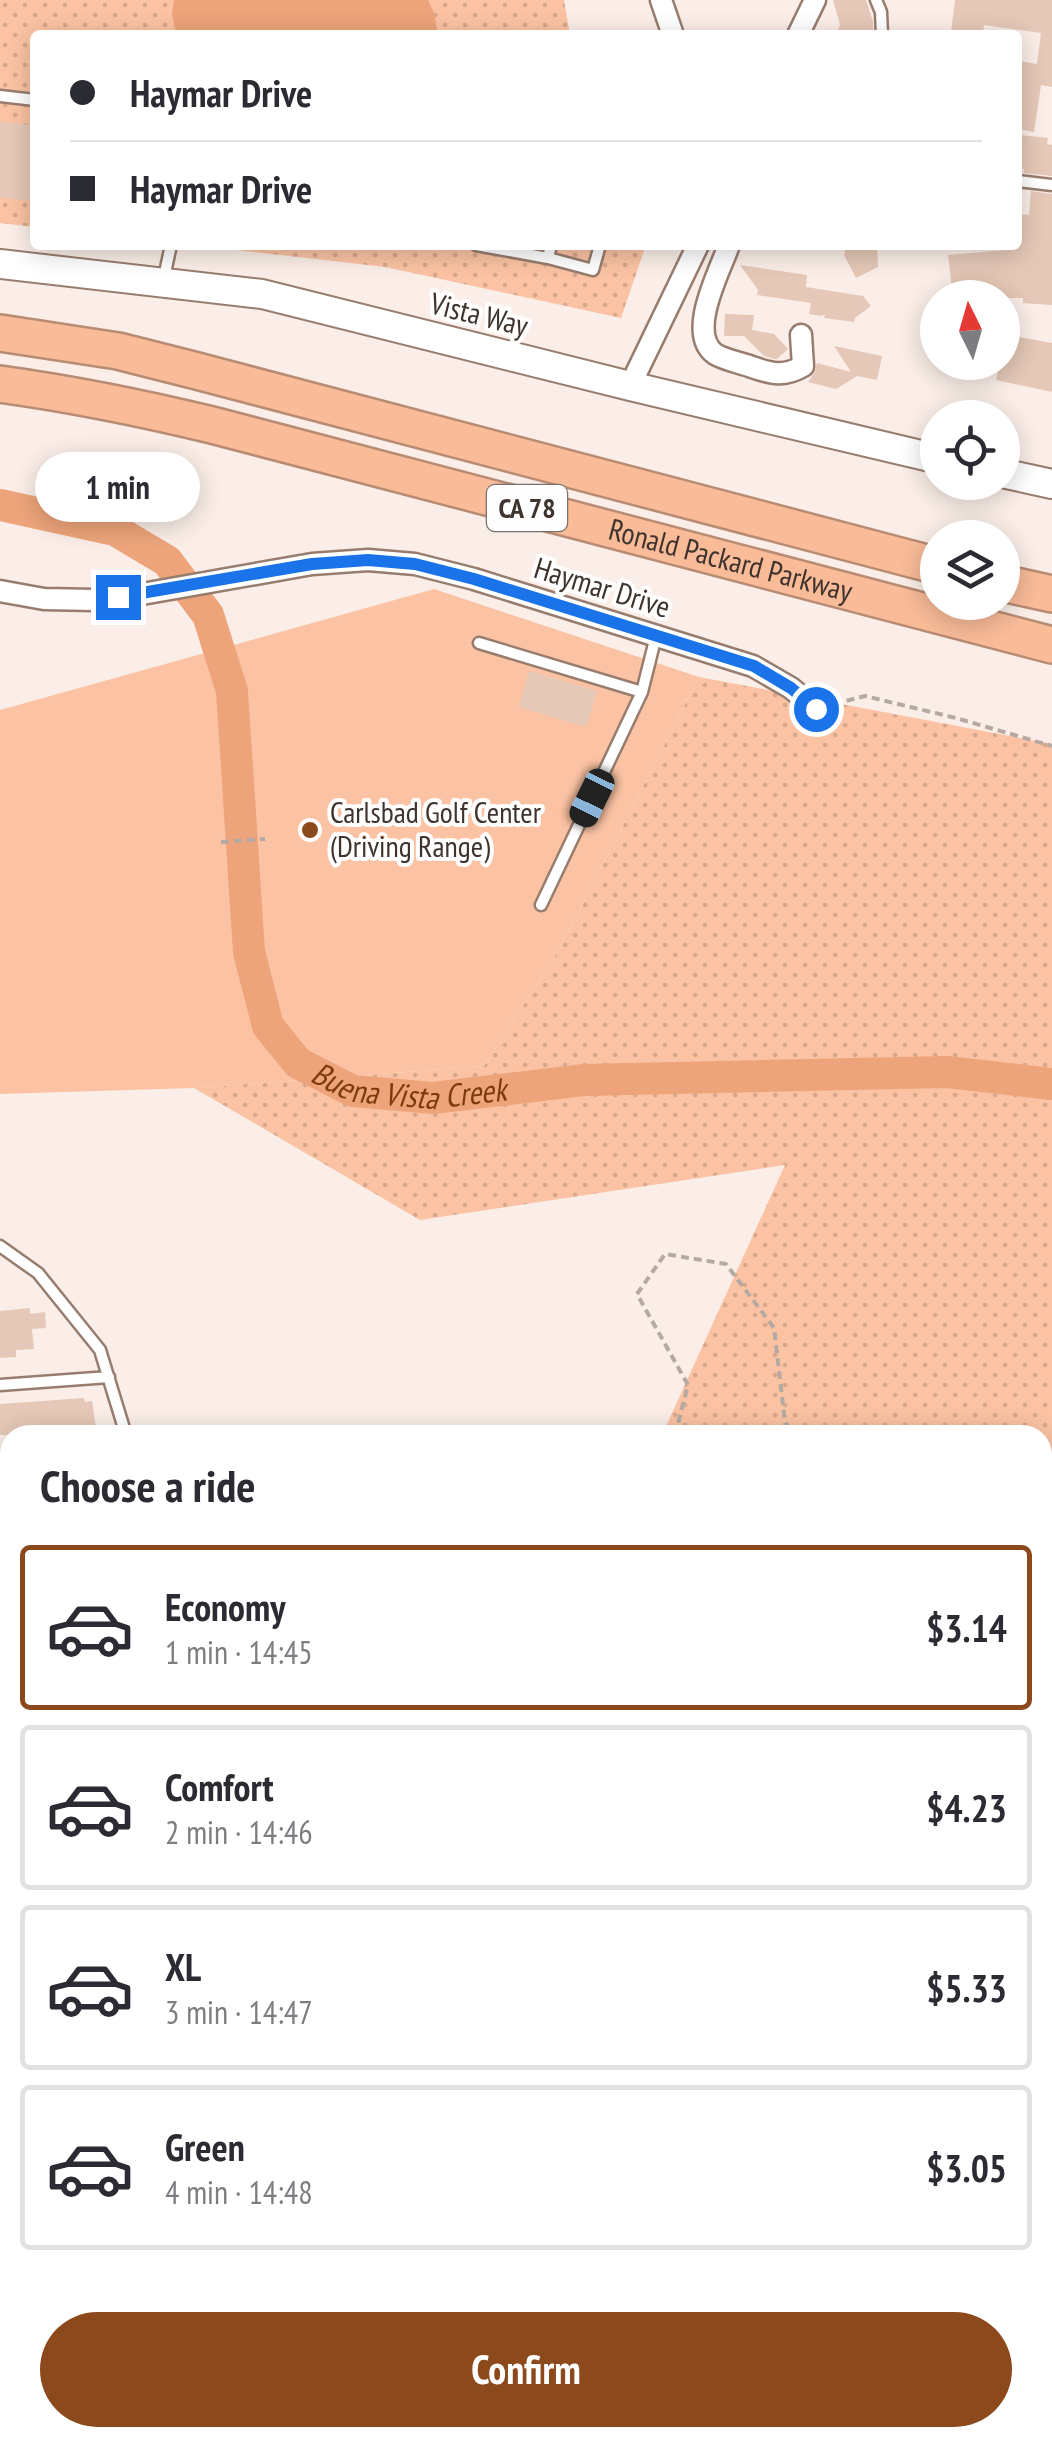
<!DOCTYPE html>
<meta charset="utf-8">
<style>
:root{--surface:#fff;--page:#f7f7f7;--text:#2b2b33;--muted:#7c7c81;--line:#e1e1e2;--accent:#8c491b}
body{margin:0;font-family:"PT Sans Narrow",sans-serif;background:var(--page);color:var(--text);height:100vh;display:flex;flex-direction:column;font-size:38px;white-space:nowrap}
*{box-sizing:border-box;margin:0}
p{font-size:32px;color:var(--muted)}
.icon{flex:none;width:55px;height:55px;fill:none;stroke:currentColor;stroke-width:2;stroke-linecap:round;stroke-linejoin:round}
.map{position:relative;flex:1;overflow:hidden}
.sheet{position:absolute;left:0px;top:1425px;width:1052px;height:1022px;display:flex;flex-direction:column;background:var(--surface);border-radius:30px 30px 0 0;box-shadow:0 5px 25px #0003}
.sheet>*{flex:none}
.guide{position:absolute;left:30px;top:30px;width:992px;height:220px;border-radius:10px;box-shadow:0 5px 25px #0003;display:grid;align-content:center;height:220px;padding:0 40px;background:var(--surface)}
.needle{width:65px;rotate:355deg}
.fabs{position:absolute;left:920px;top:280px;display:grid;gap:20px}
.fabs a{display:grid;place-items:center;width:100px;height:100px;border-radius:50%;background:var(--surface);box-shadow:0 5px 25px #0003;font-size:50px}
.end{position:absolute;width:45px;height:45px;margin:-22px;border:12px solid #1a73e8;background:#fff;box-shadow:0 0 0 5px #fff}
.from{border-radius:50%}
.bubble{position:absolute;height:70px;border-radius:35px;background:var(--surface);box-shadow:0 5px 25px #0003;font-size:32px;font-weight:800;line-height:70px;text-align:center}
.car{position:absolute;width:30px;height:60px;margin:-30px -15px;border-radius:12px;box-shadow:0 0 8px 2px #0007;background:linear-gradient(#222 24%,#8ab4d8 0 40%,#222 0 76%,#8ab4d8 0 86%,#222 0)}
.guide b{display:flex;align-items:center;gap:35px;height:95px;font-size:38px}
.guide b+b{border-top:2px solid var(--line)}
.guide i{width:25px;height:25px;background:var(--text)}
ul{padding:0;list-style:none}
li{display:flex;align-items:center;gap:30px;height:165px;margin:0 20px 15px;padding:0 20px;border:5px solid var(--line);border-radius:10px}
li div{flex:1}
li b{display:block;font-size:38px}
li em{font-style:normal;font-weight:800}
li.on{border-color:var(--accent)}
li>.icon{width:90px;height:90px;stroke-width:1.5}
h2{padding:0 40px;font-size:45px;line-height:120px}
.primary-button{display:flex;gap:20px;margin-top:auto;padding:20px 40px}
.primary-button a{flex:1;height:115px;border-radius:60px;background:var(--accent);color:#fff;font-size:40px;font-weight:800;line-height:115px;text-align:center}
.map>svg:first-child{display:block}
.grass{fill:url(#grass-dots)}
.garden{fill:#fbc3a3}
.water{fill:#eda47a}
.lines{fill:none;stroke-linecap:round;stroke-linejoin:round}
.river{stroke:#eda47a;stroke-width:32}
.building{fill:#e5c8b7}
.lane-casing{stroke:#987d6e;stroke-width:15}
.street-casing{stroke:#987d6e;stroke-width:25}
.secondary-casing{stroke:#987d6e;stroke-width:32}
.highway-casing{stroke:#b88b73;stroke-width:40}
.path{stroke:#b6a9a3;stroke-width:4;stroke-dasharray:8 5;stroke-linecap:butt}
.lane{stroke:#fff;stroke-width:10}
.street{stroke:#fff;stroke-width:20}
.secondary{stroke:#fff;stroke-width:28}
.highway{stroke:#f9bb98;stroke-width:35}
.route{stroke:#1a73e8;stroke-width:12}
.poi-dot{fill:#8c491b;stroke:#fefefe;stroke-width:4}
.labels{text-anchor:middle;stroke-width:8;stroke-linejoin:round;paint-order:stroke}
.shield{fill:#fefefe;stroke:#78706c;stroke-width:2.5}
.shield-label{font-size:28px;font-weight:bold;fill:#3f332d}
.street-label{font-size:30px;fill:#3f332d;stroke:#fefefe}
.poi-label{font-size:30px;fill:#3f332d;stroke:#fefefe;text-anchor:start}
.water-label{font-size:32px;font-style:italic;fill:#7d3b09;stroke:#fefefe}
</style>
<div class="map">
<svg width="1052" height="2447" viewBox="0 0 1052 2447">
<defs>
<pattern id="grass-dots" width="8" height="8" patternUnits="userSpaceOnUse" patternTransform="scale(2.5)"><rect width="8" height="8" fill="#fbc3a3"/><path d="M2 2h.1M6 6h.1" fill="none" stroke="#d8a88d" stroke-width="1.8" stroke-linecap="round"/></pattern>
</defs>
<rect width="100%" height="100%" fill="#fbeee8"/>
<path class="grass" d="M0,0H564L570,35H35V227L0,223Z
M193,245H646L621,318L385,267Z
M699,677L1052,744V1686L1043,1689L1042,1435H662L785,1165L420,1220L194,1088L484,1066L559,950Z
M1052,1997V2289L1042,2283V2014Z"/>
<path class="garden" d="M434,589L699,677L559,950L484,1066L194,1088L0,1094V710Z"/>
<path class="water" d="M174,0H428L434,13L438,35H176L172,14Z"/>
<g class="lines">
<path class="river" id="s1" d="M0,505L115,530L167,561L208,615L232,691L249,952L268,1026L298,1063L353,1091L433,1098L584,1080L947,1072L1052,1084"/>
</g>
<path class="building" d="M833,0H866L873,22V30L870,35H835L840,25Z
M955,0H1052V87L1041,85L1034,132L1018,129V61L1037,64L1041,33L984,25L983,35H955V33L951,32Z
M0,122L35,125V201L0,198Z
M1020,135L1048,138L1047,144L1052,145V176L1023,173L1024,169L1018,168Z
M1031,191L1052,194V305L1023,303V298H953L948,255L1018,249V214L1029,215Z
M847,245H877L878,267L856,278L844,255Z
M740,265L807,275L806,287L863,296L871,306L855,318L854,322L824,318L825,314L822,316L809,314L811,303L757,295L758,290Z
M725,314L754,315L752,330L774,334L788,349L777,359H774L764,356L744,336H724Z
M1007,335L1052,343V392L996,380L1000,362H1002V344H1004Z
M834,346L882,356L877,380L857,376L836,389L808,382L815,372L817,363L851,372Z
M529,671L597,691L586,727L519,707Z
M30,1308V1314L45,1312L46,1328L32,1329L34,1349L16,1350V1357L0,1358V1311Z
M84,1398L85,1402L92,1401L97,1435H0V1404Z"/>
<g class="lines">
<defs>
<path id="lane" d="M876,0L881,12L882,35
M0,96L35,100
M1018,181L1052,185
M476,245L548,258
M551,245L548,258L593,270L600,245
M163,282L171,245
M479,643L642,692
M541,905L642,692L656,636
M0,1246L38,1273L100,1350L126,1435
M0,1385L109,1377
M0,1763L10,1776"/>
<path id="street" d="M661,0L673,35
M798,35L815,0
M729,245C720,271 686,333 715,354C725,360 741,363 752,367C772,374 784,377 803,366L801,335
M630,386L698,245
M0,591L44,599L94,600L142,594L312,564L368,560L415,564L474,579L753,666L791,688L816,709
M0,2143L10,2132
M1042,2376L1052,2380
M483,2438L488,2447
M705,2438H707
M876,2438L900,2447
M214,2447L216,2438
M380,2447L392,2438
M649,2447L653,2438"/>
<path id="secondary" d="M0,264L262,294L630,386L938,459
M1002,473L1052,484
M0,1537L10,1534
M0,1897L10,1884
M0,2437L10,2436
M316,2438L327,2447"/>
<g id="highway">
<path d="M0,333L118,351L197,371L938,566"/>
<path id="s2" d="M0,384C72,394 142,408 212,425L1052,645"/>
<path d="M1002,583L1052,594"/>
</g>
</defs>
<use href="#lane" class="lane-casing"/>
<use href="#street" class="street-casing"/>
<use href="#secondary" class="secondary-casing"/>
<use href="#highway" class="highway-casing"/>
<path class="path" d="M834,704L865,696L956,718L1052,746
M221,842L265,839
M675,1435L688,1385L637,1294L665,1254L726,1264L774,1328L785,1422L794,1435
M1042,1602L1052,1601
M0,2003L10,1992
M0,2295L10,2281"/>
<use href="#lane" class="lane"/>
<use href="#street" class="street"/>
<use href="#secondary" class="secondary"/>
<use href="#highway" class="highway"/>
</g>
<g class="lines">
<path class="route" d="M118,597L312,564L368,560L415,564L474,579L754,666L791,688L816,709"/>
</g>
<circle class="poi-dot" cx="310" cy="830" r="10"/>
<g class="labels">
<rect class="shield" x="487" y="485" width="80" height="46" rx="8"/>
<g class="shield-label">
<text x="527" y="518">CA 78</text>
</g>
<g class="street-label">
<text transform="translate(479 315) rotate(14)" y="10">Vista Way</text>
<text dy="10" stroke="none"><textPath href="#s2" startOffset="752">Ronald Packard Parkway</textPath></text>
<text transform="translate(602 588) rotate(17)" y="10">Haymar Drive</text>
</g>
<g class="poi-label">
<text x="330" y="823">Carlsbad Golf Center<tspan x="330" dy="34">(Driving Range)</tspan></text>
</g>
<g class="water-label">
<text dy="11" stroke="none"><textPath href="#s1" startOffset="828">Buena Vista Creek</textPath></text>
</g>
</g>
</svg>
<div class="fabs">
<a><svg class="needle" viewBox="-14 -14 28 28"><path d="M0-13l5 13h-10z" fill="#e53935"/><path d="M0 13l5-13h-10z" fill="#7c7c81"/></svg></a>
<a><svg class="icon" aria-label="locate" viewBox="0 0 24 24"><circle cx="12" cy="12" r="6"/><path d="M12 2v4M12 18v4M2 12h4M18 12h4"/></svg></a>
<a><svg class="icon" aria-label="layers" viewBox="0 0 24 24"><path d="M12 4l9 5-9 5-9-5zM3 14l9 5 9-5"/></svg></a>
</div>
<i class="end from" style="left:816px;top:709px"></i>
<i class="end" style="left:118px;top:597px"></i>
<div class="bubble" style="left:35px;top:452px;width:165px">1 min</div>
<i class="car" style="left:592px;top:798px;rotate:206deg"></i>
<div class="guide">
<b><i class="from"></i>Haymar Drive</b>
<b><i></i>Haymar Drive</b>
</div>
<section class="sheet">
<h2>Choose a ride</h2>
<ul>
<li class="on"><svg class="icon" aria-label="car" viewBox="0 0 24 24"><path d="M5 17H2v-5l4-1 3-4h7l3 4 3 1v5h-3M9 17h6M6 11h13"/><circle cx="7" cy="17" r="2"/><circle cx="17" cy="17" r="2"/></svg><div><b>Economy</b><p>1 min · 14:45</p></div><em>$3.14</em></li>
<li><svg class="icon" aria-label="car" viewBox="0 0 24 24"><path d="M5 17H2v-5l4-1 3-4h7l3 4 3 1v5h-3M9 17h6M6 11h13"/><circle cx="7" cy="17" r="2"/><circle cx="17" cy="17" r="2"/></svg><div><b>Comfort</b><p>2 min · 14:46</p></div><em>$4.23</em></li>
<li><svg class="icon" aria-label="car" viewBox="0 0 24 24"><path d="M5 17H2v-5l4-1 3-4h7l3 4 3 1v5h-3M9 17h6M6 11h13"/><circle cx="7" cy="17" r="2"/><circle cx="17" cy="17" r="2"/></svg><div><b>XL</b><p>3 min · 14:47</p></div><em>$5.33</em></li>
<li><svg class="icon" aria-label="car" viewBox="0 0 24 24"><path d="M5 17H2v-5l4-1 3-4h7l3 4 3 1v5h-3M9 17h6M6 11h13"/><circle cx="7" cy="17" r="2"/><circle cx="17" cy="17" r="2"/></svg><div><b>Green</b><p>4 min · 14:48</p></div><em>$3.05</em></li>
</ul>
<div class="primary-button"><a>Confirm</a></div>
</section>
</div>
